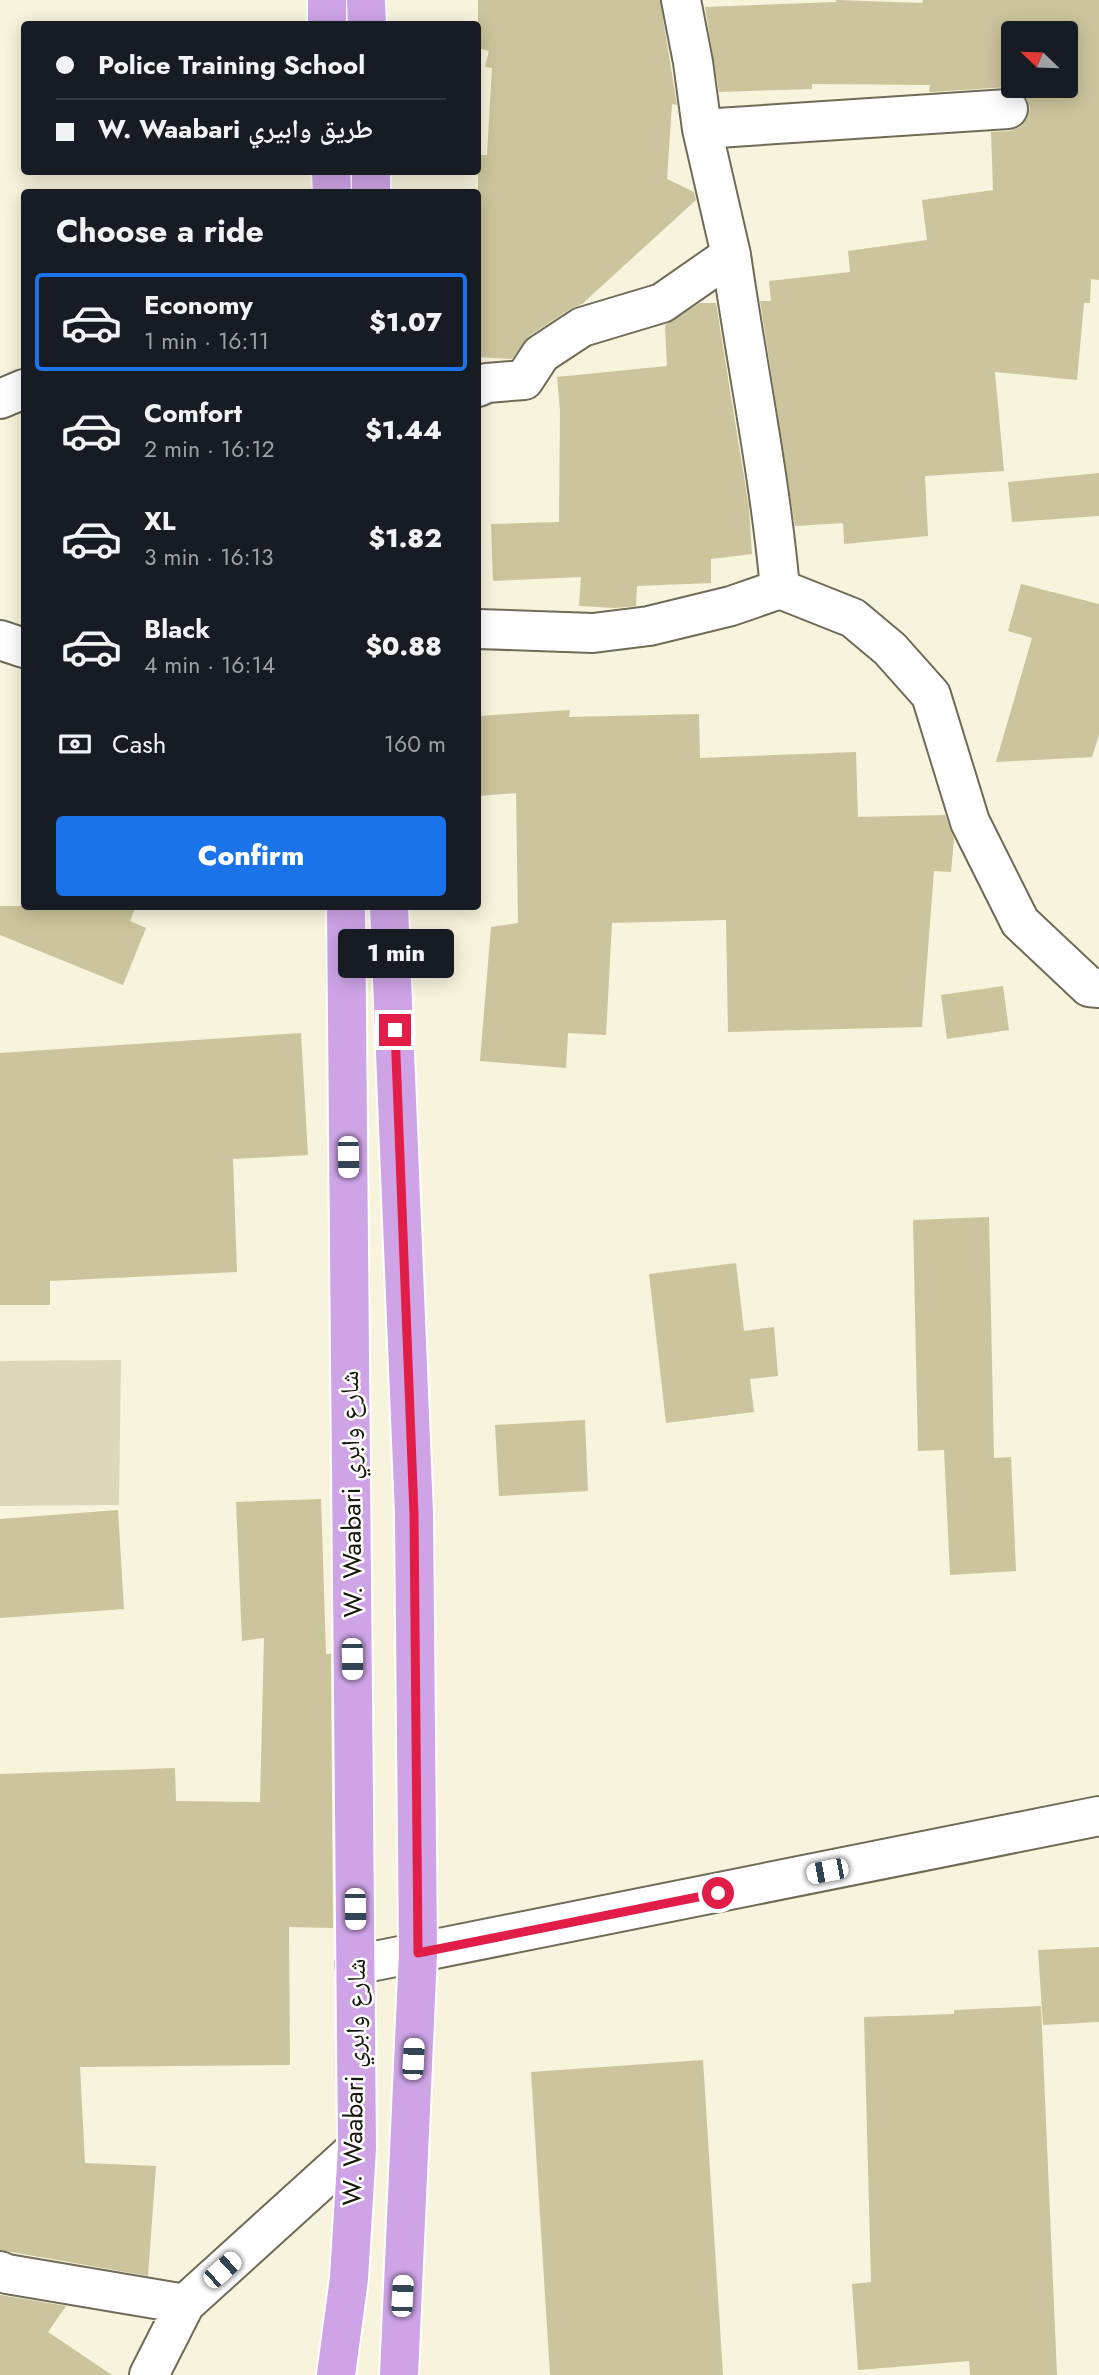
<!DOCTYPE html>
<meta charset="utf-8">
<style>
:root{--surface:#171b24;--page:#242831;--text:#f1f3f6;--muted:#9ea1a6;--line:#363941;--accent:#1a73e8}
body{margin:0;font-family:Jost,"Noto Naskh Arabic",sans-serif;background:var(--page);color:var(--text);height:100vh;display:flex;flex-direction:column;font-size:26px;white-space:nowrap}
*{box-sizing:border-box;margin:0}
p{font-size:23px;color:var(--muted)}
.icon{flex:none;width:38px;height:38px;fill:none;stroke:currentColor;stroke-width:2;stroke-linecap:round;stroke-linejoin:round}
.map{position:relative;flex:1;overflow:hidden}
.sheet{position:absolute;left:21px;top:189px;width:460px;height:721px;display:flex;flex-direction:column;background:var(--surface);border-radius:7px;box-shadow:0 4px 18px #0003}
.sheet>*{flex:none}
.banner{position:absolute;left:21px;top:21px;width:460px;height:154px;border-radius:7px;box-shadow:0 4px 18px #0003;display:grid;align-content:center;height:154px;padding:0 35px;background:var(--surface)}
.needle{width:46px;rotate:293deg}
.fabs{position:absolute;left:1001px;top:21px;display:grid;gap:14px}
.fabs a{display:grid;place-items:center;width:77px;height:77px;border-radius:7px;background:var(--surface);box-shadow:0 4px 18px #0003;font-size:35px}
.end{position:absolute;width:32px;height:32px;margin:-16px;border:9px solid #e11d48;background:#fff;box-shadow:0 0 0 4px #fff}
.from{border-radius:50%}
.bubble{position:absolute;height:49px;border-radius:7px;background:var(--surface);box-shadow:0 4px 18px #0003;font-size:23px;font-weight:800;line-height:49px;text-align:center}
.car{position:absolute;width:21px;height:42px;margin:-21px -10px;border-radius:9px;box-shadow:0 0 5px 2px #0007;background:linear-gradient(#fff 24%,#345 0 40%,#fff 0 76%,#345 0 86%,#fff 0)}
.banner b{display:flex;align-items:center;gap:24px;height:66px;font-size:26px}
.banner b+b{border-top:2px solid var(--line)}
.banner i{width:18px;height:18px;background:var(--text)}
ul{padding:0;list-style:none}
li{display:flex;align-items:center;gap:21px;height:98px;margin:0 14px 10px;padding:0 21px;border:4px solid transparent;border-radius:7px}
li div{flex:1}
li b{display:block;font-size:26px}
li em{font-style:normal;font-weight:800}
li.selected{border-color:var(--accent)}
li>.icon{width:63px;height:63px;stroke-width:1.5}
h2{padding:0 35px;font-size:32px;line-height:84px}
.pay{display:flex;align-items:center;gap:18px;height:77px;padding:0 35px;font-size:26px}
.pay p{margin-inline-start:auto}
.action{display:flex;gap:14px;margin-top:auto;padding:14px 35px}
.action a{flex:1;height:80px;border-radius:7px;background:var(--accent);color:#fff;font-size:28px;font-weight:800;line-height:80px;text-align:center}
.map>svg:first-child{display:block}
.green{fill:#ddd8bc}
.building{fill:#cbc49c;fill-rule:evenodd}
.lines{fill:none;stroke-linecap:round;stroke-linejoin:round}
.minor-casing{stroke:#6f6b57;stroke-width:42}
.major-casing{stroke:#fff;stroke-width:42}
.minor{stroke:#fff;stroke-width:38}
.major{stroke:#cea4e7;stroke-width:38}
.route{stroke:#e11d48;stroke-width:9}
.labels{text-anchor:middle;stroke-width:5;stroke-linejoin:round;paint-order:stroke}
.street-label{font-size:26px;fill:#18170e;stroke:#fff}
</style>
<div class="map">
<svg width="1099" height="2375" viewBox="0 0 1099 2375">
<rect width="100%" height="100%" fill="#f8f3dc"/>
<path class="green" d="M121,1360L119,1505L0,1506V1361Z"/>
<path class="building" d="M478,0H660L677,105L672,104L667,179L694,192L696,200L582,304L570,309L529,336L512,359L478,357V155H487L492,68L485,67L489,51L478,48Z
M836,0L922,3L923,0H1099V280L1091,279L1090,303H1084L1077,380L995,372L1004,471L925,476L928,536L844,544L843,523L795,526L760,301H771L769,281L850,272L848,251L927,240L922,200L993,190L991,132L1009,131L1020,127L1027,119L1030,108L1026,96L1017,89L1007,87L932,92H929L930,85L812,84V89L719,92L705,7L836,2ZM1013,33H1066V86H1013Z
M700,303H716L749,508L752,554L711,559V583L637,586L636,606L615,608L579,606L581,577L493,581L491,524L559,522L560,411L557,377L667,366L665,325Z
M1099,473V516L1012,522L1008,482Z
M1021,584L1099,604V735L1092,757L996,762L1032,638L1008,631Z
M570,710L569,717L699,714L700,758L856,752L858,817L945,815L954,839L951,872L934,871L922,1027L728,1032L726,920L612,923L606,1035L568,1033L566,1068L480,1061L491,927L518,923L516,793L478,796V716Z
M0,906H136L130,921L146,928L123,985L0,935Z
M1003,986L1009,1030L947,1039L941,995Z
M301,1033L308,1155L233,1159L237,1272L50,1281V1305H0V1053Z
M989,1217L994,1458L1011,1457L1016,1571L950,1575L944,1450L918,1451L913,1220Z
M736,1263L744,1331L774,1327L778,1376L750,1379L754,1412L666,1423L649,1274Z
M585,1420L588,1491L499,1496L495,1425Z
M321,1499L326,1654H331L333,1928L289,1927L290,2065L80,2067L85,2163L156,2166L148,2276L0,2250V1774L175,1768L176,1801L260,1802L264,1638L242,1641L236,1502Z
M118,1510L124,1609L0,1618V1519Z
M1099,1947V2022L1043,2025L1038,1950Z
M1041,2006L1057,2375H970L969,2361L858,2370L852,2284L871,2282L864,2017L954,2014V2010Z
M703,2060L723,2375H550L531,2072Z
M0,2295L66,2306L48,2332L112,2375H0Z"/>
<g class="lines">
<defs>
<path id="minor" d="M702,129L1008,109
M731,255C747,367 770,477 780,589
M478,387L487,383L524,380L541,354L582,327L662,303L731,255L702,129L693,62L681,0
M0,399L24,389
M478,629L593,633L649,626L731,606L780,589L853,618L890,649L931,695L970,822L1020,922L1089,987L1099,988
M0,640L24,648
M355,1965L1099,1816
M0,2271L7,2274L185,2304
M149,2375L185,2304L357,2148"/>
<path id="major" d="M327,0V24
M366,0L367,24
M331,172L332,192
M371,172V192
M389,906L414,1514L418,1953L399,2375
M336,2375L349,2278L357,2148L346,906"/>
</defs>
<use href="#minor" class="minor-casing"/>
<use href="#major" class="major-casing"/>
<use href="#minor" class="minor"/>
<use href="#major" class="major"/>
</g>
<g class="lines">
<path class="route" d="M395,1030L414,1514L418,1953L718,1893"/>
</g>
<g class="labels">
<g class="street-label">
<text transform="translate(351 1494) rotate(-91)" y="9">W. Waabari شارع وابري</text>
<text transform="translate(354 2082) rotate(-89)" y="9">W. Waabari شارع وابري</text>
</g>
</g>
</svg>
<div class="fabs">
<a><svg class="needle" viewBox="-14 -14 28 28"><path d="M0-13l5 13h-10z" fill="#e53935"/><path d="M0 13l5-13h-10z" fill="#9ea1a6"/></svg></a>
</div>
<i class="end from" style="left:718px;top:1893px"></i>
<i class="end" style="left:395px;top:1030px"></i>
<div class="bubble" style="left:338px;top:929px;width:116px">1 min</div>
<i class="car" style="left:348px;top:1157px;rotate:179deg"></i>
<i class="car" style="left:352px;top:1659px;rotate:179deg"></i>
<i class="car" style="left:827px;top:1871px;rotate:259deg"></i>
<i class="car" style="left:355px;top:1909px;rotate:179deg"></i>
<i class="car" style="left:413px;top:2059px;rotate:3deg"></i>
<i class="car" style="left:222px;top:2270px;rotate:48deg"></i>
<i class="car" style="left:402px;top:2296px;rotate:3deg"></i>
<div class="banner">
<b><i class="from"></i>Police Training School</b>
<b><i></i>W. Waabari طريق وابيري</b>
</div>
<section class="sheet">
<h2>Choose a ride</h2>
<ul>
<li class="selected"><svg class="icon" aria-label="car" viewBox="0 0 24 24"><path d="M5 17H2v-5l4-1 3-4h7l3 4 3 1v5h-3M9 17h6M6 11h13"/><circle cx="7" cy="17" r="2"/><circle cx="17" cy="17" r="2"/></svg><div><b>Economy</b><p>1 min · 16:11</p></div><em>$1.07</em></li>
<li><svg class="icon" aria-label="car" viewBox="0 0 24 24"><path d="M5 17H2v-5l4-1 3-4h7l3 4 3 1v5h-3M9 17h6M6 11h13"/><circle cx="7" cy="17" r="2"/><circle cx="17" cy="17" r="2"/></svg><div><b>Comfort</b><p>2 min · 16:12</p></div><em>$1.44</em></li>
<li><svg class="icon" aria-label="car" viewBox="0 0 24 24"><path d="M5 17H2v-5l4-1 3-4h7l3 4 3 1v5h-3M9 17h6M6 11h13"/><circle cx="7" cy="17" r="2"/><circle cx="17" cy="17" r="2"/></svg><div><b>XL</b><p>3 min · 16:13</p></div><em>$1.82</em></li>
<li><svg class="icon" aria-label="car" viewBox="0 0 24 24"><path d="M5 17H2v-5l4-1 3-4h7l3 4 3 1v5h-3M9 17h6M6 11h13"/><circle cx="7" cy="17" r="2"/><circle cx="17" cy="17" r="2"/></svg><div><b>Black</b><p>4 min · 16:14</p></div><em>$0.88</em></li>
</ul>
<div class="pay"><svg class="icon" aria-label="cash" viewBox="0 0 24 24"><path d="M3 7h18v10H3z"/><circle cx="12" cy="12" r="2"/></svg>Cash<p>160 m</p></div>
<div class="action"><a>Confirm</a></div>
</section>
</div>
